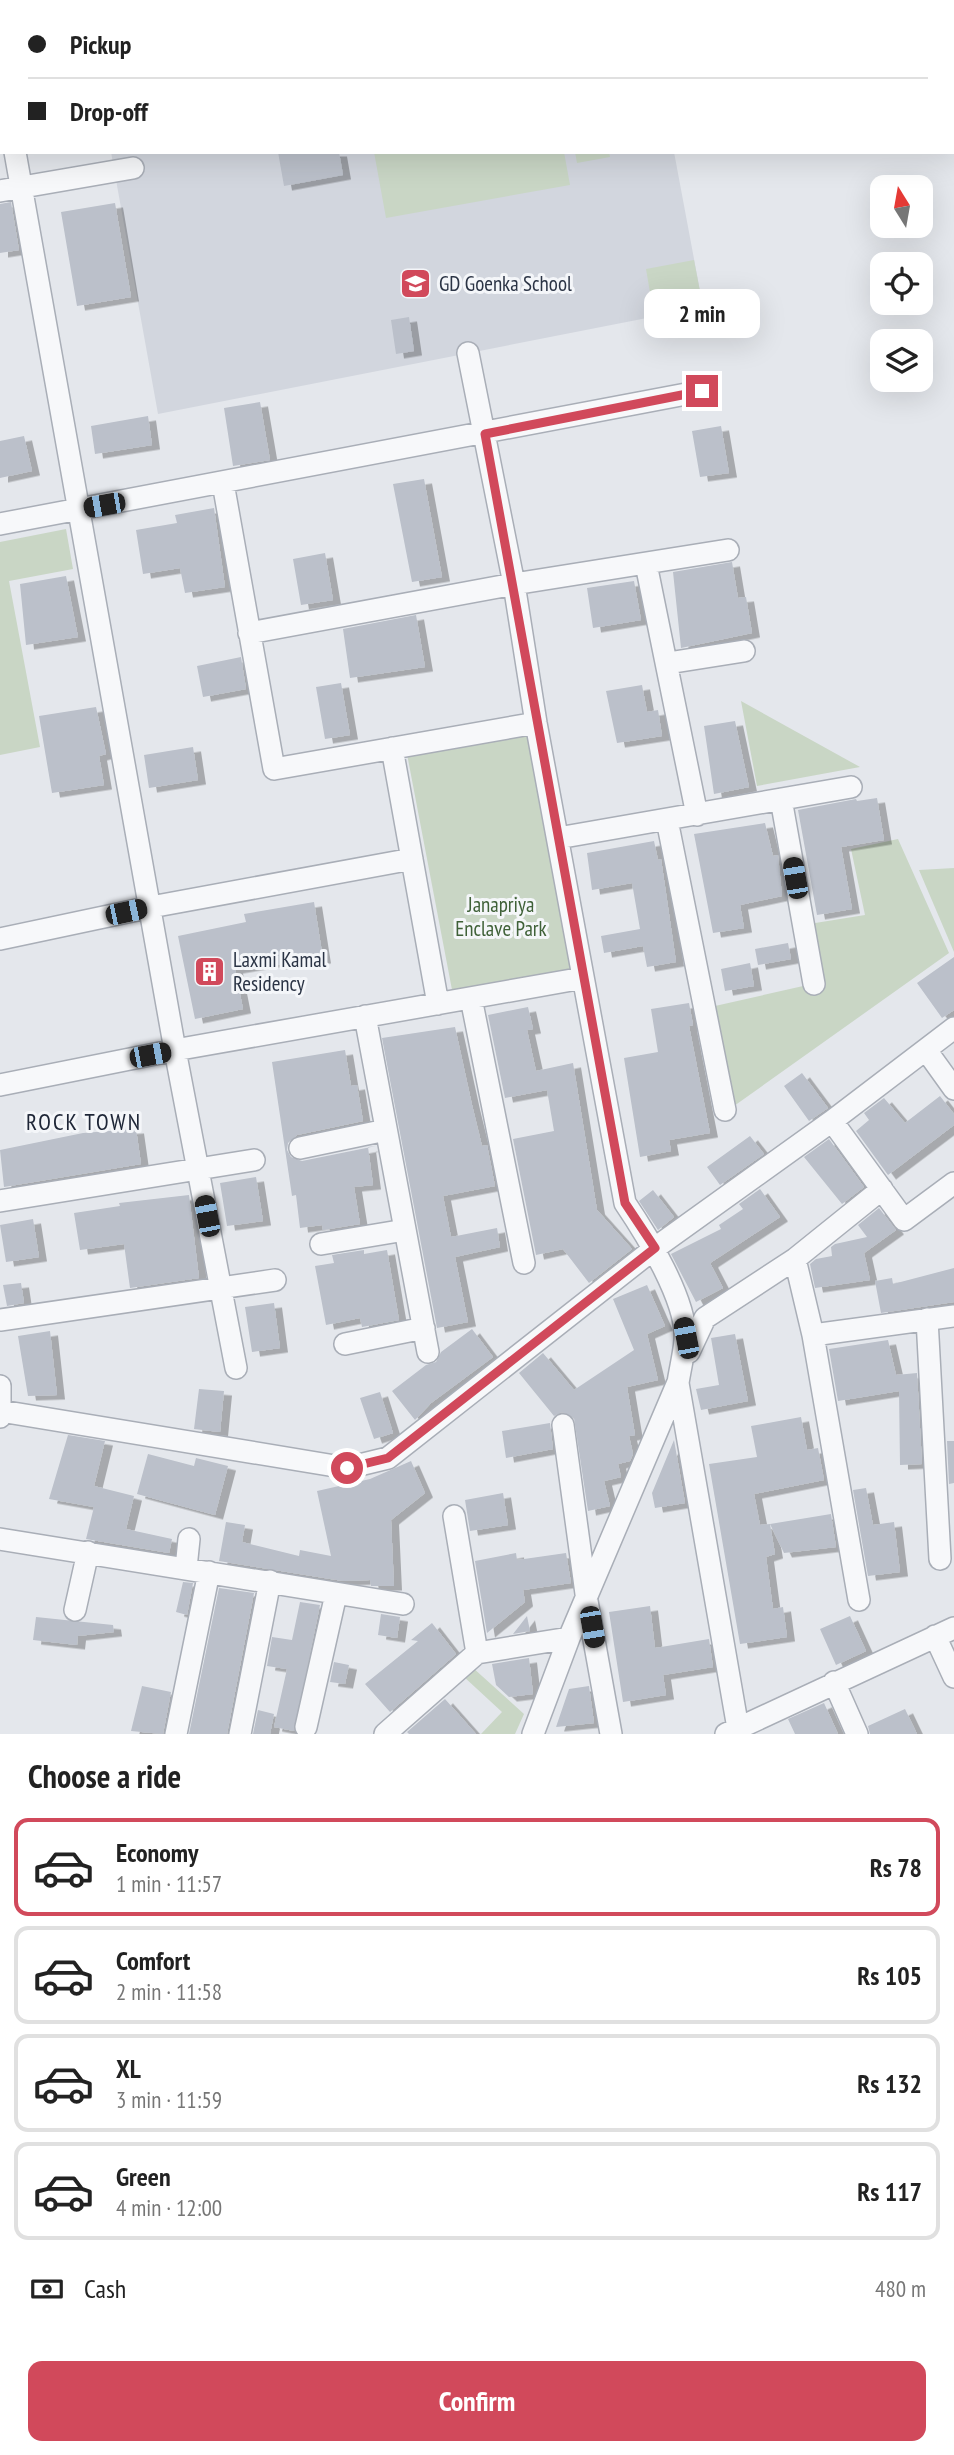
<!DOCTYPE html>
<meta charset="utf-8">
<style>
:root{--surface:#fff;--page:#f6f6f6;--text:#222;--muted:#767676;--line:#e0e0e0;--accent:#d1495b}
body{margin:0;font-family:"PT Sans Narrow",sans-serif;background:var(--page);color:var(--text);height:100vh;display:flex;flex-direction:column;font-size:26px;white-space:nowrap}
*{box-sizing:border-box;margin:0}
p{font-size:23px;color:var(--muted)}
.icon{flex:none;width:38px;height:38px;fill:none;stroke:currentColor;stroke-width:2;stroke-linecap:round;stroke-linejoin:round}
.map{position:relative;height:1734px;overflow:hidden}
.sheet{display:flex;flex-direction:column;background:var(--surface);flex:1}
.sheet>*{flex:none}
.banner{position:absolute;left:0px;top:0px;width:956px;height:154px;box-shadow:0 7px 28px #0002;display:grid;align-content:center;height:154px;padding:0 28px;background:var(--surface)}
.needle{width:46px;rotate:349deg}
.tools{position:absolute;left:870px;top:175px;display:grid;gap:14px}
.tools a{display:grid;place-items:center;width:63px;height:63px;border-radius:14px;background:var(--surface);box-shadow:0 7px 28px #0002;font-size:35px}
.end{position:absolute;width:32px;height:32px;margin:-16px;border:9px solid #d1495b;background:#fff;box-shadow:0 0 0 4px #fff}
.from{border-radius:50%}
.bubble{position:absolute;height:49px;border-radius:14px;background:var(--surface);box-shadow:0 7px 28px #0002;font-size:23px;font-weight:600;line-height:49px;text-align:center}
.car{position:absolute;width:21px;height:42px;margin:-21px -10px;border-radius:9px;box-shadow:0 0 5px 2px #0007;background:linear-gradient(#222 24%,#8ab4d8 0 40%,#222 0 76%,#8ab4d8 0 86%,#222 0)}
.banner b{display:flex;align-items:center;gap:24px;height:66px;font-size:26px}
.banner b+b{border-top:2px solid var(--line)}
.banner i{width:18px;height:18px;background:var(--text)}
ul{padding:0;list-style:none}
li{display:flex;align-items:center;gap:21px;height:98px;margin:0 14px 10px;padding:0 14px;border:4px solid var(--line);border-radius:14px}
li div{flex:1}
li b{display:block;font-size:26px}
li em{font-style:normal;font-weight:600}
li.active{border-color:var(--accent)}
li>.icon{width:63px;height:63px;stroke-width:1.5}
h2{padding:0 28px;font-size:32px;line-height:84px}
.pay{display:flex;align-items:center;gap:18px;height:77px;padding:0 28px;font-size:26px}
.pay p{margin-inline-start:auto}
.cta{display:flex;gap:14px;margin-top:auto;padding:14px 28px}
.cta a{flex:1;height:80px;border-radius:14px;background:var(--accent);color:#fff;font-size:28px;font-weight:600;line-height:80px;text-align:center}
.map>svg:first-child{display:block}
.built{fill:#d2d6de}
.green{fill:#c9d6c5}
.building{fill:#bbc0ca;filter:url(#shadow)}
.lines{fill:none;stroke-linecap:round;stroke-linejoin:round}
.service-casing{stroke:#a9aeb7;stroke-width:13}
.minor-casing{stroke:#a9aeb7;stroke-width:24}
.service{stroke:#f7f8fa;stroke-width:10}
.minor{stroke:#f7f8fa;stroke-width:21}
.route{stroke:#d1495b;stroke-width:9}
.labels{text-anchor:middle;stroke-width:6;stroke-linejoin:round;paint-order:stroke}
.poi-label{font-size:21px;fill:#2b3445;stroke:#f4f6f9;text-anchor:start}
.park-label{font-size:21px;fill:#3f6138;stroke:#f4f6f9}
.neighbourhood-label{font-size:23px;letter-spacing:2px;fill:#1d2536;stroke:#f4f6f9}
</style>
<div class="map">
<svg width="954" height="1734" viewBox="0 0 954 1734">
<defs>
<filter id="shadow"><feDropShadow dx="8" dy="4.5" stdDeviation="0" flood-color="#0004"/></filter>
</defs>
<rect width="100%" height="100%" fill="#e4e7ec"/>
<path class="built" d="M84,0H646V2H84Z
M111,152H674L703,307L158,414Z"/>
<path class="green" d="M346,0H536V2H347Z
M374,152H564L570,185L386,218Z
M575,152H609L610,157L577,163Z
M694,260L703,307L654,316L646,269Z
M66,529L73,569L9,581L40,747L0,755V542Z
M741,701L860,767L757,786Z
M527,732L574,972L453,995L407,754Z
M898,839L949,953L734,1106L715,1006L821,982L809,924L865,915L851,849Z
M954,868V952L919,870Z
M472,1667L524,1714L515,1734H481L502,1712L463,1676Z"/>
<path class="building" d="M278,152H339L343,175L284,186Z
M11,202L19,250L0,253V204Z
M115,203L131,297L77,306L61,212Z
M409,317L414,351L396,354L391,320Z
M260,402L270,460L233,466L224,408Z
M148,416L152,445L95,454L91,426Z
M721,426L729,473L700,477L692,431Z
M24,436L32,471L0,478V441Z
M424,479L442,577L412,582L393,484Z
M214,508L225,587L185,593L180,568L143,574L136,530L177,523L175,515Z
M325,553L333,600L301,605L293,559Z
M732,562L738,598L746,597L752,633L681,648L673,572Z
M66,576L78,637L26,645L20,584Z
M634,581L641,620L593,628L587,588Z
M416,615L425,667L350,678L343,629Z
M241,657L246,689L203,697L197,666Z
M341,683L350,735L325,739L316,687Z
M642,685L647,712L658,710L662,736L617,743L606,691Z
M96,707L106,754L99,756L104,785L52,793L39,716Z
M735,721L749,787L714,794L704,726Z
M193,747L198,780L149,788L144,755Z
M877,798L884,840L841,847L852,909L817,915L798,810L856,799L857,801Z
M765,823L773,856L778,855L782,896L740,905L744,928L713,933L694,834Z
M654,841L658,860L661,859L676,962L647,967L643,946L604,953L601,936L640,929L632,883L592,890L587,853Z
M314,902L323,959L277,965V962L235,969L243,1009L195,1019L178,936L246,922L244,914Z
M788,943L791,959L758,965L755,949Z
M954,957V1010L942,1018L917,983Z
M750,963L754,986L725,991L721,969Z
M689,1003L693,1025L689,1026L710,1133L669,1140L671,1151L640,1157L624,1058L658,1052L651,1009Z
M528,1007L533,1029L527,1030L536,1071L573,1063L597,1210L632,1249L589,1283L563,1249L536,1255L513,1139L554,1131L547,1090L505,1098L488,1015Z
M455,1027L472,1105L482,1146L487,1145L495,1186L443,1196L451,1237L497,1228L500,1247L455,1257L468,1322L437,1328L382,1038Z
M345,1050L351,1086L357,1085L363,1121L297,1135L288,1143L287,1150L291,1157L302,1161L376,1146L368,1147L373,1185L354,1187L360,1224L323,1230L322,1225L300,1228L296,1195L292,1196L272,1062Z
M802,1073L828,1108L809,1121L784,1086Z
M940,1096L954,1114V1125L888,1175L856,1131L869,1120L864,1113L884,1098L905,1123Z
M136,1129L141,1164L4,1187L0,1150L83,1133Z
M750,1136L764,1154L720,1185L707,1167Z
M829,1139L864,1187L842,1204L804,1157Z
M256,1177L263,1221L227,1226L220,1183Z
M760,1189L780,1217L710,1263L723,1288L696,1302L671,1254L721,1229L719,1225L743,1209L739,1204Z
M653,1190L674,1217L658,1230L639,1201Z
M189,1195L199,1278L130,1288L124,1244L80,1250L74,1213L120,1206L119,1203Z
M879,1208L896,1230L864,1253L870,1280L815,1288L810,1264L816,1259L832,1256L831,1247L835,1244L867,1237L858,1225Z
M33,1219L39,1257L6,1262L0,1225Z
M364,1250V1254L387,1250L399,1320L362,1327L360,1318L326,1325L315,1266L334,1263L332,1255Z
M954,1268V1302L881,1313L875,1281L892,1278L893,1284Z
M21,1283L24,1303L7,1306L3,1285Z
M647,1285L665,1326L647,1334L658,1380L627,1387L635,1435L629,1436L633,1454L630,1461L618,1464L621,1477L604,1481L610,1506L588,1511L574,1418L562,1412L554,1416L519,1373L543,1353L574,1390L634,1350L613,1299Z
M274,1303L280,1348L252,1352L245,1307Z
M472,1329L493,1357L431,1403L415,1420L392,1391L426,1365L436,1362L441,1352Z
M50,1331L57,1395L28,1396L18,1336Z
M735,1334L748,1401L701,1410L696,1389L719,1385L711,1338Z
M888,1340L896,1375L917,1373L922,1464L900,1465L899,1391L838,1401L829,1349Z
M199,1389L224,1391L220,1432L194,1429Z
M380,1392L393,1433L374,1439L360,1398Z
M801,1417L807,1450L818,1448L824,1480L754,1494L760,1525L770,1524L775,1554L766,1557L773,1609L783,1607L787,1637L740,1644L709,1464L757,1457L751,1426Z
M550,1423L553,1449L506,1458L502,1431Z
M68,1435L105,1441L94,1486L134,1496L126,1529L172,1539L169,1553L86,1539L94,1507L49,1499Z
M674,1440L685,1503L655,1508L652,1493Z
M947,1441H954V1483L949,1484Z
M148,1454L194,1466L196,1458L228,1466L215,1515L137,1494Z
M411,1461L425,1493L391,1520L394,1586H371L370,1580L343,1581L219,1561L226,1522L245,1525L242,1542L299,1556L300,1550L331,1556L317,1491L370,1479Z
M866,1488L873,1525L894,1522L900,1572L868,1576L853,1490Z
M503,1493L508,1525L470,1531L465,1500Z
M831,1514L836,1547L784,1553L770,1524Z
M516,1553L517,1560L566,1553L571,1583L523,1590L525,1602L487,1633L475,1561Z
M183,1582L193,1583L187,1615L176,1612Z
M219,1588L254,1593L227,1734H189Z
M300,1602L320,1605L294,1731L274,1727L287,1669L267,1666L272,1637L292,1640Z
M650,1606L655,1648L709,1639L713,1667L663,1675L666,1695L623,1702L609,1612Z
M381,1614L400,1617L397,1638L378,1635Z
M527,1616L530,1631L513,1634Z
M850,1616L866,1651L836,1665L820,1629Z
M36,1617L113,1625L114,1632L78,1636L77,1645L33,1640Z
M432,1623L456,1654L390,1712L365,1684L418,1641L411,1640Z
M529,1658L533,1694L509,1697L496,1685L492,1664Z
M334,1662L349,1665L345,1684L330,1682Z
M142,1686L171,1692L163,1734L131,1731Z
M589,1686L594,1723L556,1727L569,1689Z
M445,1699L476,1734H409L407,1732Z
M824,1703L838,1734H795L788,1719Z
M905,1709L917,1734H870L868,1726Z
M258,1710L274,1714L270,1734H253Z"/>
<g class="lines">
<defs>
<path id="service" d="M103,0L104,2"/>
<path id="minor" d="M0,65L2,75
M15,152L175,1050L236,1368
M0,191L133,168
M468,353L514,584L536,723L625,1203C646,1234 688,1302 685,1340C684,1354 680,1369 678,1383L739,1734
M223,483L274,769L536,723
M0,524L702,391
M646,564L697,815
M249,633L514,584L728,550
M668,663L744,651
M392,748L438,1004
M781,799L814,984
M667,820L725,1110
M558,838L851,787
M0,939L151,907L412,859
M471,998L524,1263
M365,1016L428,1352
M926,1050L954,1089
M0,1085L175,1050L583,978
M832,1121L904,1220L954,1183
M300,1148L386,1130
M0,1201L254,1160
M321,1244L405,1230
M795,1259L813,1335L859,1600
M927,1319L940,1559
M0,1320L275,1280
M813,1335L954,1316
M345,1344L424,1328
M689,1352L705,1318L795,1259L882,1189
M0,1386V1417
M1,1411L347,1468L388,1458L655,1248L832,1121L954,1028
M563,1425L587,1601L611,1734
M454,1516L477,1653L569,1638
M0,1539L403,1604
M186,1568L189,1539
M75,1610L88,1552
M935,1636L954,1677
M834,1682L857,1734
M306,1727L336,1594
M176,1734L209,1572
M240,1734L270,1581
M385,1734L477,1653
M533,1734L569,1638L678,1382
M726,1734L954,1628"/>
</defs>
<use href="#service" class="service-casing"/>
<use href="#minor" class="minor-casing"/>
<use href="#service" class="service"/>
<use href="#minor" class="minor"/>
</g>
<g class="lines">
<path class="route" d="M347,1468L388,1458L655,1248L625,1203L485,434L702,391"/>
</g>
<defs>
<symbol id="school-square" viewBox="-11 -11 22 22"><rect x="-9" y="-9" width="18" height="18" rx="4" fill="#d1495b" stroke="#f4f6f9"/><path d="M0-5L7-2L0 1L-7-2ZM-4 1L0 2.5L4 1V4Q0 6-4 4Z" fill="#fff"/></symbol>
<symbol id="building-square" viewBox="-11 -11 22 22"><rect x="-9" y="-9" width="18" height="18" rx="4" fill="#d1495b" stroke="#f4f6f9"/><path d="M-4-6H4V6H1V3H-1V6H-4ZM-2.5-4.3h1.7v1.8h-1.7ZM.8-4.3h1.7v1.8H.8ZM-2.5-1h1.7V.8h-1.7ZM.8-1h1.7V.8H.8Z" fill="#fff"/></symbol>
</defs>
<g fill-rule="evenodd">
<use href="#school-square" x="398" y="266" width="35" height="35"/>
<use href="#building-square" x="192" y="954" width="35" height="35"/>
</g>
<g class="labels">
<g class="poi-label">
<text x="439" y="291">GD Goenka School</text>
<text x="233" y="967">Laxmi Kamal<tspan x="233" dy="24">Residency</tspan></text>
</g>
<g class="park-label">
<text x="501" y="912">Janapriya<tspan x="501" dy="24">Enclave Park</tspan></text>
</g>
<g class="neighbourhood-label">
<text x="84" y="1130">ROCK TOWN</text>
</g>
</g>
</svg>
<div class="tools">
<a><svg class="needle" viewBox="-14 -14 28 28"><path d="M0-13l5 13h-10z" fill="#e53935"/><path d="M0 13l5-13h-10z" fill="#767676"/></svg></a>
<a><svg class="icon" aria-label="locate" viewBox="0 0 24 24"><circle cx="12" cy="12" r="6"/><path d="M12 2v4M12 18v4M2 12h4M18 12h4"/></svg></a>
<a><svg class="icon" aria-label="layers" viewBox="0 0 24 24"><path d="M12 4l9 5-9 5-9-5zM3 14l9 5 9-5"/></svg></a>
</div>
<i class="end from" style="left:347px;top:1468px"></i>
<i class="end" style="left:702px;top:391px"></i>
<div class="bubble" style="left:644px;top:289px;width:116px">2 min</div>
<i class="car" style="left:104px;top:505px;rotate:260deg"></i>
<i class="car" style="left:795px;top:878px;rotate:350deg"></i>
<i class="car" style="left:126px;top:912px;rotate:78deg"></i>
<i class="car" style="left:150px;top:1055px;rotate:79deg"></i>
<i class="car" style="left:207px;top:1216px;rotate:349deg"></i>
<i class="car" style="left:686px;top:1338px;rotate:349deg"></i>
<i class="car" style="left:592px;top:1627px;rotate:170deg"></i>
<div class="banner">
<b><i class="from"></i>Pickup</b>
<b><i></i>Drop-off</b>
</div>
</div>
<section class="sheet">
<h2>Choose a ride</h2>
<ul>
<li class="active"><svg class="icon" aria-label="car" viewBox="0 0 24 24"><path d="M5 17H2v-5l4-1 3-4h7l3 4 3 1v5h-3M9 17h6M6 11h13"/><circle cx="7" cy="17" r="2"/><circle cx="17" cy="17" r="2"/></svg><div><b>Economy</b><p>1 min · 11:57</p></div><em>Rs 78</em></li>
<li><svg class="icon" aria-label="car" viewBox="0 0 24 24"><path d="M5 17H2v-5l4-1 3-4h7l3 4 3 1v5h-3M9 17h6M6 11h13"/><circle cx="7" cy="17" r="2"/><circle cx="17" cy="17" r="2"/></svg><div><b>Comfort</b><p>2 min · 11:58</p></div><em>Rs 105</em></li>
<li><svg class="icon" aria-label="car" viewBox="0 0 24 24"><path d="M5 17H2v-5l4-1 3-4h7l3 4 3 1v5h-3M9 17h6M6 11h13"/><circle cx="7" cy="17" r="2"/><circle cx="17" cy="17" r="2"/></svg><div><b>XL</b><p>3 min · 11:59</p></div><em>Rs 132</em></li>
<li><svg class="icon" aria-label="car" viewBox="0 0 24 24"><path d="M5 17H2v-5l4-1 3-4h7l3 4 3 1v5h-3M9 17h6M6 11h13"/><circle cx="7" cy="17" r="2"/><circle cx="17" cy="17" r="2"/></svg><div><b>Green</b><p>4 min · 12:00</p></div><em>Rs 117</em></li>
</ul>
<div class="pay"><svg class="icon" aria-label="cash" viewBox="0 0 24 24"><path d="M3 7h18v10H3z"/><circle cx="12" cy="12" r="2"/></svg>Cash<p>480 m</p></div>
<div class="cta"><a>Confirm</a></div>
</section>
